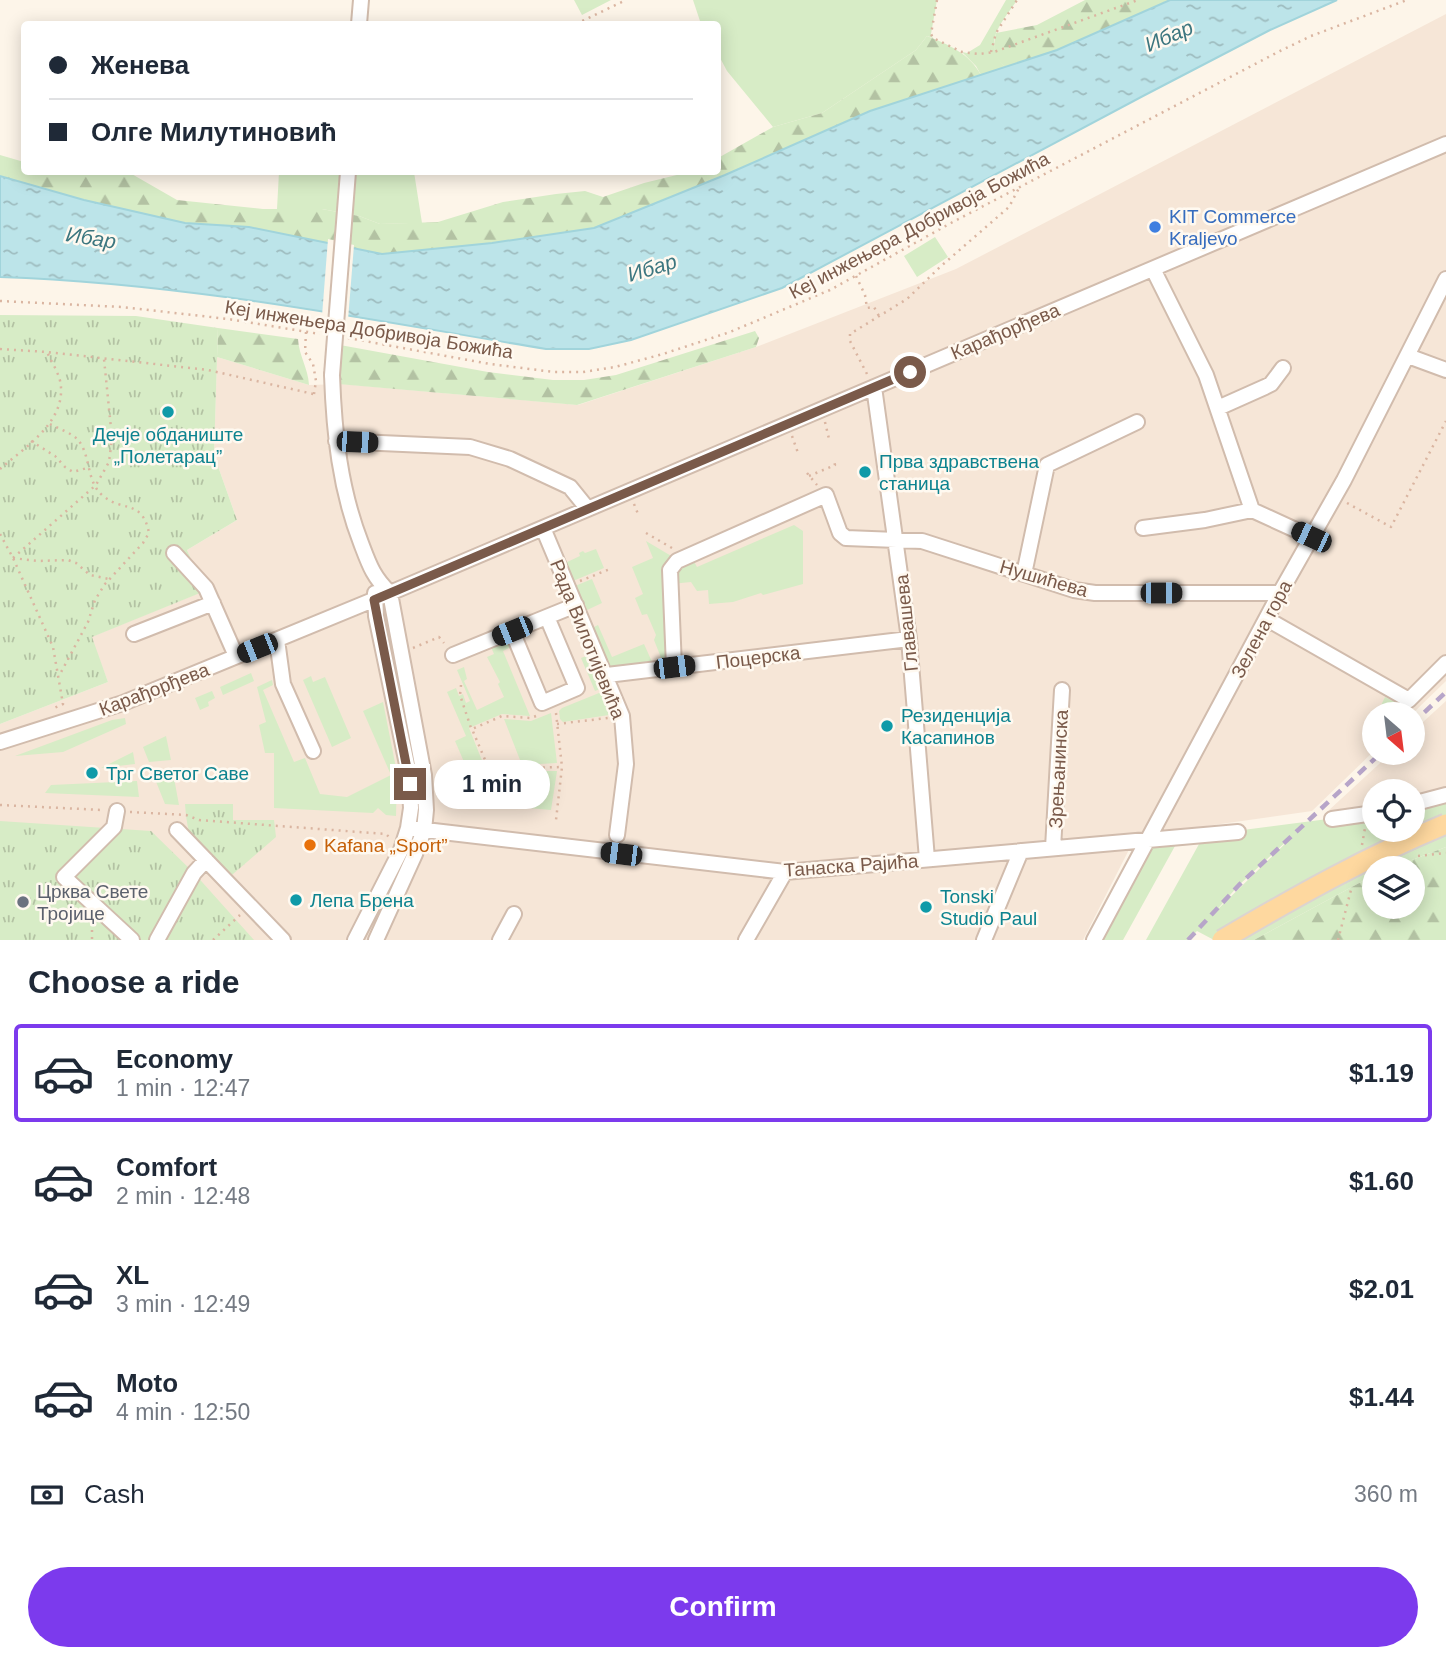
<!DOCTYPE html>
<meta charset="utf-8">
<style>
:root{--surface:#fff;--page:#f2f2f3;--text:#1f2937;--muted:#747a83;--line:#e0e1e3;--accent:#7c3aed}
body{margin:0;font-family:Helvetica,sans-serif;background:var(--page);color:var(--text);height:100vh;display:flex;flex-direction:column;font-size:26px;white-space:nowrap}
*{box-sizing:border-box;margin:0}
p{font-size:23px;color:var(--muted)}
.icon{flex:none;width:38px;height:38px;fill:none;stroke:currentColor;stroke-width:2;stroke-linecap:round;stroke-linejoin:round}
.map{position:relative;height:940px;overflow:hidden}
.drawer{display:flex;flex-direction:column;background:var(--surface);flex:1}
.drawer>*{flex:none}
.top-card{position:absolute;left:21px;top:21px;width:700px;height:154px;border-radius:7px;box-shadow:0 4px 18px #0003;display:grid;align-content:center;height:154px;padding:0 28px;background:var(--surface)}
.needle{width:46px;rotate:152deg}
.fabs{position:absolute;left:1362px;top:702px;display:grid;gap:14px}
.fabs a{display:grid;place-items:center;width:63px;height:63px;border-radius:50%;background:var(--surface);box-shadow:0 4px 18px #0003;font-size:35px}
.end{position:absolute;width:32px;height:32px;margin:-16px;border:9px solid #7a5a4a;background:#fff;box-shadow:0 0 0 4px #fff}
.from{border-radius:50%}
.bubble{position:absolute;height:49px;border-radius:24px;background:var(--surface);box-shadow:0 4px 18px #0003;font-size:23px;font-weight:700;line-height:49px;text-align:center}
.car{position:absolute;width:21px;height:42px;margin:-21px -10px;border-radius:9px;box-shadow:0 0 5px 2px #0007;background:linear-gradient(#222 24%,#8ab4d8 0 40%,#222 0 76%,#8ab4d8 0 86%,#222 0)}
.top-card b{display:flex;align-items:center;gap:24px;height:66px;font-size:26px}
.top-card b+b{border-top:2px solid var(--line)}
.top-card i{width:18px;height:18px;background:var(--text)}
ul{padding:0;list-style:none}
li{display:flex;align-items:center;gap:21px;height:98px;margin:0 14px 10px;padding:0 14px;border:4px solid transparent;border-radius:7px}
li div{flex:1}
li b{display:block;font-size:26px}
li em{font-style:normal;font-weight:700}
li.on{border-color:var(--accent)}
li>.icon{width:63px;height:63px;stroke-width:1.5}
h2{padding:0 28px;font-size:32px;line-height:84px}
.pay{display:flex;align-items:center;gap:18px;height:77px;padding:0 28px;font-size:26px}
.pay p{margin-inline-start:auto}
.primary-button{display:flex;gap:14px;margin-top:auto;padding:14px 28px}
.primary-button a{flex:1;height:80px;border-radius:42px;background:var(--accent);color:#fff;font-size:28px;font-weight:700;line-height:80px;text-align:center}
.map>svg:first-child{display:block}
.residential{fill:#f6e6d7}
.grass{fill:#d7ecc6;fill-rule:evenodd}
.forest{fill:url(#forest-firs)}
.park{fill:url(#park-tufts)}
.water{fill:url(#water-ripples);stroke:#a1d4db;stroke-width:2}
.pier{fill:#fdf5e9}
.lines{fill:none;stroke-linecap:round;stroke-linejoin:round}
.minor-casing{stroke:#d1bcad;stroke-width:18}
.path{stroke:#dab5a1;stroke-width:2.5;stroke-dasharray:2 5;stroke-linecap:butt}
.minor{stroke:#fff;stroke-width:14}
.rail{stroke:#b7a5c9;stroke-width:4.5;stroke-dasharray:10 7;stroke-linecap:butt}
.minor-bridge-casing{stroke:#d1bcad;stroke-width:18;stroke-linecap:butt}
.major-bridge-casing{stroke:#dcd4d0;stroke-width:23;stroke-linecap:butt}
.minor-bridge{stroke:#fff;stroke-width:14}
.major-bridge{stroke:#fed89f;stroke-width:19}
.route{stroke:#7a5a4a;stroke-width:9}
.shop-dot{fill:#3f7fe0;stroke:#fff9f0;stroke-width:2.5}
.culture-dot{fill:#0f9aa8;stroke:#fff9f0;stroke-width:2.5}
.food-dot{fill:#e8710a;stroke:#fff9f0;stroke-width:2.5}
.worship-dot{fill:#6b7280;stroke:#fff9f0;stroke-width:2.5}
.labels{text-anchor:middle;stroke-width:5;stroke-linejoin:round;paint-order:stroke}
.shop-label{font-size:19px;fill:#366cbe;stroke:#fff9f0;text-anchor:start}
.street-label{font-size:19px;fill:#7a5a4a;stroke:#fff9f0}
.culture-label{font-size:19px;fill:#0d838f;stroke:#fff9f0;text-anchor:start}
.food-label{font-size:19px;fill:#c56008;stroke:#fff9f0;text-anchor:start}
.worship-label{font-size:19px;fill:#5b616d;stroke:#fff9f0;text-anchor:start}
.water-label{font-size:21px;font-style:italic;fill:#3c767f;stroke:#fff9f0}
</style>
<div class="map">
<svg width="1446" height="940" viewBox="0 0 1446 940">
<defs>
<pattern id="forest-firs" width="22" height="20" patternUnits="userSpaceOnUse" patternTransform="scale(1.75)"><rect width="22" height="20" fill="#d7ecc6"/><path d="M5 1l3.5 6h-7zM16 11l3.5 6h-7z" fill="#b3c2a3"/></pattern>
<pattern id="park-tufts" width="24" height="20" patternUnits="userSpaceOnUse" patternTransform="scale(1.75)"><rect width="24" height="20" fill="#d7ecc6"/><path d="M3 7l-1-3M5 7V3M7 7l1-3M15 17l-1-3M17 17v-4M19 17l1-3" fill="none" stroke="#b3c2a3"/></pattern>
<pattern id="water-ripples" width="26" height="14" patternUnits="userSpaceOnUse" patternTransform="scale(1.75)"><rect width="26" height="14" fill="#bce4e9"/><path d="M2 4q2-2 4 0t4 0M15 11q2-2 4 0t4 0" fill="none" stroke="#9ebcbf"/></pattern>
</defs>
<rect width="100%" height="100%" fill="#fdf5e9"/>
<path class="residential" d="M1446,14V681L1412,714H1374V751L1312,811L1178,830L1138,832L1083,940H0V724L108,682L91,637L204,591L187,550L237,520L214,455L217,357L309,385L342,384L578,405L756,347L956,269Z
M1446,701V787L1412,797V791H1374V804L1328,811L1391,753L1412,752V732Z"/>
<path class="grass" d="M574,0H611L582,15Z
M693,0H937L931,34L933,38L927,36L916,50L822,113L773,127L727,71L718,54V24H701Z
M1006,0H1017C1002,23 981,42 1005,67L981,75L976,66L962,52L967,53L980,45Z
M279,172H414L422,223L380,224L359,216L322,209H277Z
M935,237L948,257L917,277L904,256Z
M794,525L803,531V584L763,595L761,593L733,602L709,604L708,590L697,591L691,582L671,584L668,656L662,660L654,640L656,635L647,614L642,615L635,598L643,594L632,567L653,558L646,541L673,557L692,558L697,567Z
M596,549L604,568L573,581L565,563L580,556L579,553L583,551L585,553Z
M592,579L602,603L585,611L575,586Z
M598,625L612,657L644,644L653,664L612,668L608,664L592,628Z
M508,638L513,646L503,651L530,716L502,714L469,728L489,778L474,785L455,741L466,736L447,692L456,688L459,696L463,694L466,703L470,701L457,670L464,667L467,679L464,681L477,710L504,697L498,684L500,682L487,657L494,654L490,645Z
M597,652L611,685L595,691L581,658Z
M251,673L254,681L223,695L220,687Z
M311,676L313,682L325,677L351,738L332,747L303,680Z
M272,680L273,685L263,690L294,762L305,758L320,794L347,797L391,775L363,711L383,702L397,773L396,816L386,815L378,808L373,813L274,808V753H265L259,725L266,722L257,687Z
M212,691L215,698L208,702L209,706L200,710L195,698Z
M604,691L613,711L609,715L563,722L560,719L559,711L562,708Z
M1385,697L1403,706L1399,714H1377Z
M551,713L557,763L522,765L504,719L531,721Z
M125,718L126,724L63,752L15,756L112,720Z
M166,736L171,760L149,762L143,747Z
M133,752L135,764L101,768Z
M526,771H557L551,810L517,807L522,772Z
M174,778L179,805L165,804L155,779Z
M137,781L139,797L45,793L51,785Z
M1446,795V847L1391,868H1374V875L1254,940H1214L1197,931L1188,940H1146L1204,835L1374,813V830H1412V804ZM1291,837H1292L1213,914L1239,885Z
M1180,837L1123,940H1094L1148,840Z"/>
<path class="forest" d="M1085,0H1170L1057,50L1005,67C992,54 993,49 996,33L1037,25Z
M927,36C949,45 969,53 981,75L870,111L725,175L594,228L492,243L382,254L249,227L185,223L83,200L0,176V155L24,162V172L92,175L130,173L177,200L263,209H322L359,216L380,224L438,222L503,202L556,194L585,191L603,197L644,183L689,172H718V158L773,127L822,113L916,50Z
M218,328L298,339C299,356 308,368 309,385L217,357Z
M755,331L759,338L756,347L577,405L338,384L340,345L488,372L553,380H584L616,375Z
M1446,847V940H1254L1374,875V906H1412V868H1391Z"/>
<path class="park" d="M0,315L136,316L218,328L214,455L237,520L187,550L205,591L92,637L108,682L0,724Z
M185,804H233V820H274L276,837L226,880C197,851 188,847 185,804Z
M0,821L151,831L194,873L254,940H0Z"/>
<path class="water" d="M1170,0H1337L1270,30L1143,96L782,288L631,340L589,349H546C365,319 184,283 0,277V176L84,200L185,223L249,227L382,254L492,243L594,228L725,175L870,111L1057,50Z"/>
<path class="pier" d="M328,239L354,245L348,320L322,316Z"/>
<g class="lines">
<defs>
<path id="minor" d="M359,24L361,0
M1153,269L1206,375L1252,510L1311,537
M1408,356L1446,370
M332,375C334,433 340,489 361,543C369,564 373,577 390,593L424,775L426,810L424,830L415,854L376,940
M874,387L909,639L927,859
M1218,408L1265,387L1271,384L1283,368
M336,441L470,447L510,459L570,487L587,508
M543,528L622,716L626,764L617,835
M1143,528L1205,520L1252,510
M174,553L206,588L236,656
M1024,574L1047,465L1137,422
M1267,619L1409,700L1446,663
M512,631L542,703L577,688L547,617
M134,634L213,603
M277,640L283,684L313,751
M453,655L576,605
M674,667L670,570L677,561L826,495L840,533L846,538L922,541L1074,590L1095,593H1280
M607,675L909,639
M0,742L123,703L390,593L1446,144
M1412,804L1446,795
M117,811L114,827L64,877L132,940
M1332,819L1374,813
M408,828L785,872L1238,832
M177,830L283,940
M1053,848L1062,690
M157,940L194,873L206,860
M355,940L401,850L408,828L411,808L409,774L376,616L375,593
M500,940L514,914
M746,940L785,872
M984,940L1021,851
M1094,940L1280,593L1344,480L1446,279"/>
</defs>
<use href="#minor" class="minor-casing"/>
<path class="path" d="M937,0L931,34L933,38L962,52L979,54L994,52L1138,0
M576,24L626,0
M991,52L996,33L1017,0
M169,172L171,173
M856,276L865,295L867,308L874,307L879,316
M0,301L122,307L228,319L320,334
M306,332L305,352L313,364L316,381L314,394
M348,338L490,364L554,372H583L615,367L663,354L730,332L830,290L951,223L1280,51L1311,36L1407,0
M0,349L47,352L208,370L318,395
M867,374L850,341V334L907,299L940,267L1009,207L1019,188
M825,422L829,439
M50,424C59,429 72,433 78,440C91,455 86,481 102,495C122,513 142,498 149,533L143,543L105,584L95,600L88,622L59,676
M792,436L798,453
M31,441L55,456L65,467L73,472L87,468
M0,469C24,448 63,424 61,388C61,376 52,363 47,352
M807,473L817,485
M809,476L835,465L834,461
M1347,503L1391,527L1446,421
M634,504L638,514
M646,533L672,548
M0,534L13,558L53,647L63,704L52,709
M13,558L96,485L109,462L112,438L104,359
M13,558L37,561L68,560L76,563L90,575L109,579
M580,581L610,569
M413,648L439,637L444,643
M461,685L460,695L471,728
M556,713L562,767L556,820
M536,716L531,718L502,716L472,729L494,781L526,768L562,767
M557,724L608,718
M0,805L102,810
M130,812L186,815L199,820L386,834L389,837
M1362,845L1365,828
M1418,856L1446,853
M92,923V940
M213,940L240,915
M1338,940L1352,886"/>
<use href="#minor" class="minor"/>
<path class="rail" d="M1412,724L1446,692
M1188,940L1239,885L1382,752"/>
<defs>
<path id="minor-bridge" d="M332,375L348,172"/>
<path id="major-bridge" d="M1222,940C1295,897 1368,856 1446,824"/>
</defs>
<use href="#minor-bridge" class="minor-bridge-casing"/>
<use href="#major-bridge" class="major-bridge-casing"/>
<use href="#minor-bridge" class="minor-bridge"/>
<use href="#major-bridge" class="major-bridge"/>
</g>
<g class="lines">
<path class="route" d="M410,784L374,600L910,372"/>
</g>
<circle class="shop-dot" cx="1155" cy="227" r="7"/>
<g class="culture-dot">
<circle cx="168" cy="412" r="7"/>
<circle cx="865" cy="472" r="7"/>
<circle cx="887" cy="726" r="7"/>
<circle cx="92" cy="773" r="7"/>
<circle cx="296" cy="900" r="7"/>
<circle cx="926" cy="907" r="7"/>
</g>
<circle class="food-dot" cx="310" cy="845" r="7"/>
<circle class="worship-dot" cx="23" cy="902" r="7"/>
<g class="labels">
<g class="shop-label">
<text x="1169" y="223">KIT Commerce<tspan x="1169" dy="22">Kraljevo</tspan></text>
</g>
<g class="street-label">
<text transform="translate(919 225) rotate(-28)" y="7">Кеј инжењера Добривоја Божића</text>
<text transform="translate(369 329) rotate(9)" y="7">Кеј инжењера Добривоја Божића</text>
<text transform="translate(1005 331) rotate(-23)" y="7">Карађорђева</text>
<text transform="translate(1044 578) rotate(16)" y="7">Нушићева</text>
<text transform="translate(906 623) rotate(-96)" y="7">Главашева</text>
<text transform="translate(1261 629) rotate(-62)" y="7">Зелена гора</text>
<text transform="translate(588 639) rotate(68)" y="7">Рада Вилотијевића</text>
<text transform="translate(758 657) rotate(-7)" y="7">Поцерска</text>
<text transform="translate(154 689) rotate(-21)" y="7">Карађорђева</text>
<text transform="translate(1058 769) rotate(-87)" y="7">Зрењанинска</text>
<text transform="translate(851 865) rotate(-4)" y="7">Танаска Рајића</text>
</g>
<g class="culture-label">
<text x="168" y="441" text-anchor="middle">Дечје обданиште<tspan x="168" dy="22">„Полетарац”</tspan></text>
<text x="879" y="468">Прва здравствена<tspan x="879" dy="22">станица</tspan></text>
<text x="901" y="722">Резиденција<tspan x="901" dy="22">Касапинов</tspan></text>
<text x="106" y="780">Трг Светог Саве</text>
<text x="940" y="903">Tonski<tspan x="940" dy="22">Studio Paul</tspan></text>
<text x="310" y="907">Лепа Брена</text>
</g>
<g class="food-label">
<text x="324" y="852">Kafana „Sport”</text>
</g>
<g class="worship-label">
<text x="37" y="898">Црква Свете<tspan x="37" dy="22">Тројице</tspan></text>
</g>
<g class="water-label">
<text transform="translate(1169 36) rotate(-23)" y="7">Ибар</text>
<text transform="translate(91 238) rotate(9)" y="7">Ибар</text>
<text transform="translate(652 268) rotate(-17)" y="7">Ибар</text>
</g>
</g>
</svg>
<div class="fabs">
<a><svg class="needle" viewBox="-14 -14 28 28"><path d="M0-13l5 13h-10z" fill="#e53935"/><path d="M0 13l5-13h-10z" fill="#747a83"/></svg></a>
<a><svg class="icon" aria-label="locate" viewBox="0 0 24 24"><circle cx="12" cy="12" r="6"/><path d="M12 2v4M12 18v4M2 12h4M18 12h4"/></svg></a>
<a><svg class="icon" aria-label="layers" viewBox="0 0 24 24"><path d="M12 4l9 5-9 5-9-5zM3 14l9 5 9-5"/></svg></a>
</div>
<i class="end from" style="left:910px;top:372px"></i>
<i class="end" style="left:410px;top:784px"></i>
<div class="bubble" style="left:434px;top:760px;width:116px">1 min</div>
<i class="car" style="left:357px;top:442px;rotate:92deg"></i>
<i class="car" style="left:1311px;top:537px;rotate:295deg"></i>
<i class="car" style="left:1161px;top:593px;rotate:90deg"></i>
<i class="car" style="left:512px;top:631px;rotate:248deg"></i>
<i class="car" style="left:257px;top:648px;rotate:248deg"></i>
<i class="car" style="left:674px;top:667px;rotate:83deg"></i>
<i class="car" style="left:621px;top:854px;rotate:277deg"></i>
<div class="top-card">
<b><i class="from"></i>Женева</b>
<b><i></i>Олге Милутиновић</b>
</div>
</div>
<section class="drawer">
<h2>Choose a ride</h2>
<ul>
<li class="on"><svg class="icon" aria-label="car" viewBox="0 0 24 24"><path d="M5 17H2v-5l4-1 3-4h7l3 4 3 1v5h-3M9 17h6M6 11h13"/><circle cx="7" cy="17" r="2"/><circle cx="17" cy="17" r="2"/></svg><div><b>Economy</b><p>1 min · 12:47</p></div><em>$1.19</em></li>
<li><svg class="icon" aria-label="car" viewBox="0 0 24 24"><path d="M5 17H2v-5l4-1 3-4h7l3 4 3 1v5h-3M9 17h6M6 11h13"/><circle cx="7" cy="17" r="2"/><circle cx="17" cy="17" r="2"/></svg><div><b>Comfort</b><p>2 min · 12:48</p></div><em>$1.60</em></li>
<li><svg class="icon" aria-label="car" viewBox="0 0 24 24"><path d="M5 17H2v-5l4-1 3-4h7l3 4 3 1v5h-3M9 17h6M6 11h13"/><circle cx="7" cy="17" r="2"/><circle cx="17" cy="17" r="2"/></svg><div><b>XL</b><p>3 min · 12:49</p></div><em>$2.01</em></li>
<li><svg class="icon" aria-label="car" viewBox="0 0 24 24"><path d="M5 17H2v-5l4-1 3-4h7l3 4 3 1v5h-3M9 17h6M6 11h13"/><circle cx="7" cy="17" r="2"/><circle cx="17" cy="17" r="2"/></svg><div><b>Moto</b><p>4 min · 12:50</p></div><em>$1.44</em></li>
</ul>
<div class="pay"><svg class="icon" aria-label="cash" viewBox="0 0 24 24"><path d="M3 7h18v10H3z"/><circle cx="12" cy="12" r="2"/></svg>Cash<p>360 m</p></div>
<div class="primary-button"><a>Confirm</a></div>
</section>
